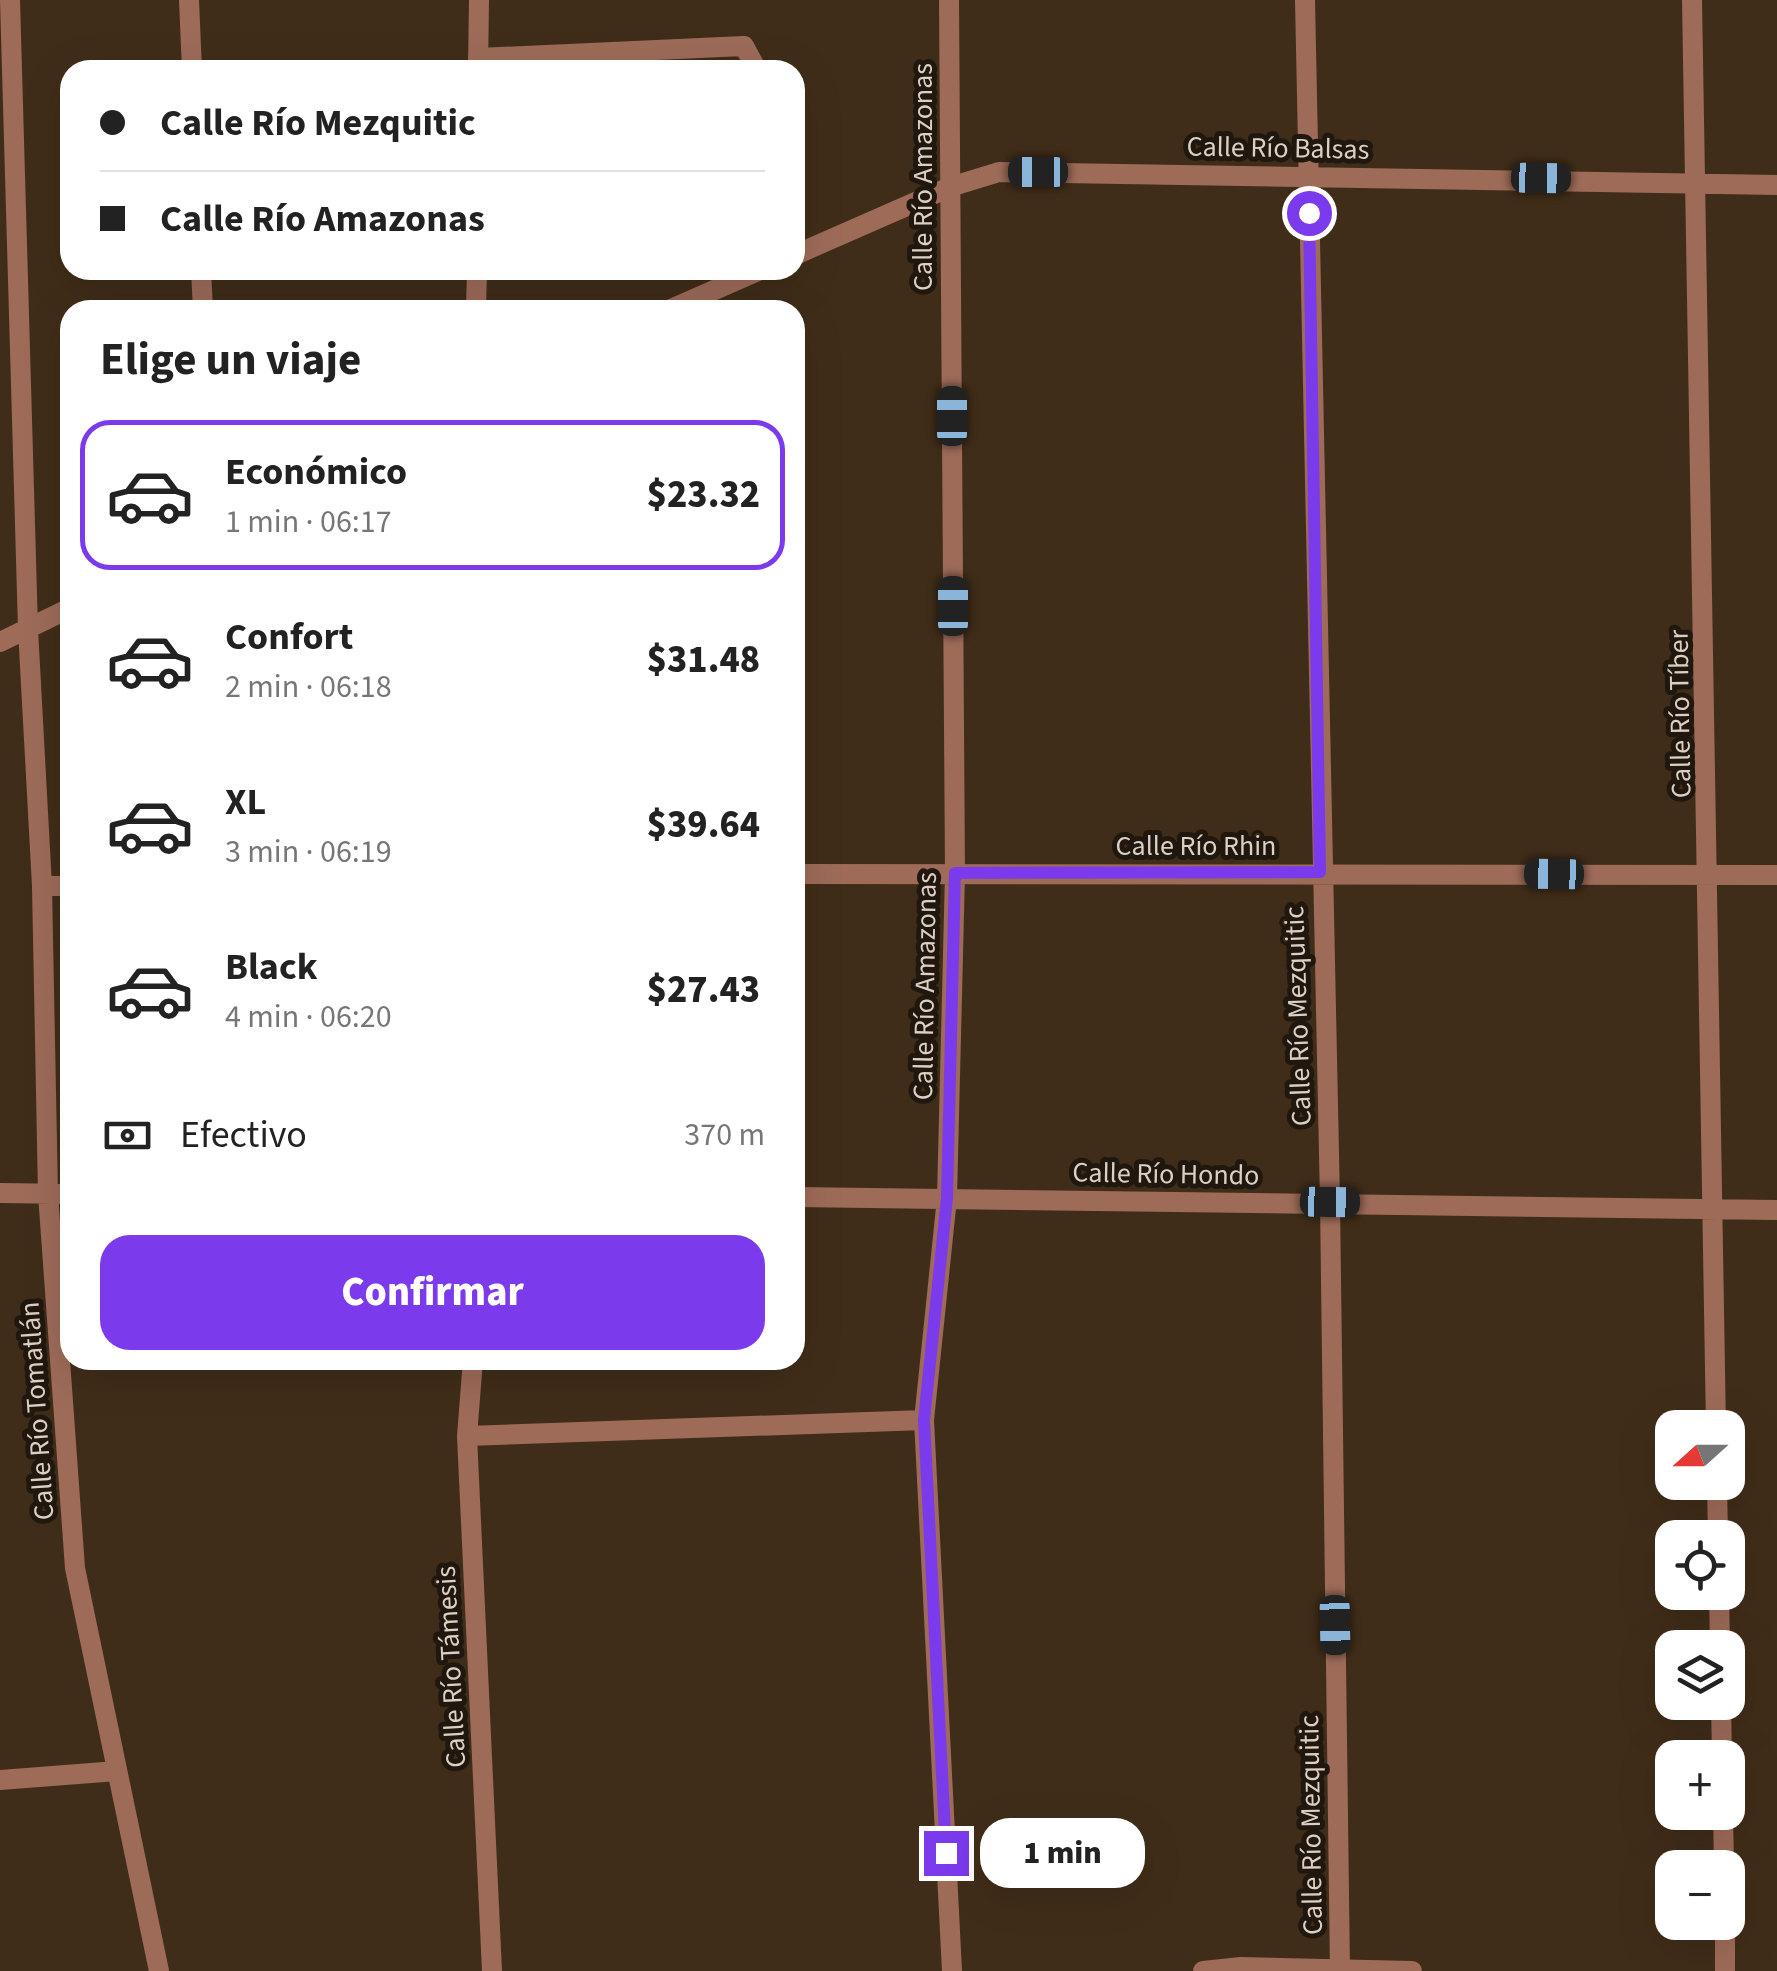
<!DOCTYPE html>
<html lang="es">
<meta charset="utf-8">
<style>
:root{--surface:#fff;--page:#f2f2f2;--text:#222;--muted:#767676;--line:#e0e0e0;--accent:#7c3aed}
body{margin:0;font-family:"Source Sans 3",sans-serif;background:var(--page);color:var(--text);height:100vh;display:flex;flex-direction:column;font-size:38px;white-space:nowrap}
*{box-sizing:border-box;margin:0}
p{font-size:32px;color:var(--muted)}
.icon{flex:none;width:55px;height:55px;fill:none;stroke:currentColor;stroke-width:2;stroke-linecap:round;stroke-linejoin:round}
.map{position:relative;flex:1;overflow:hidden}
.sheet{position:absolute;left:60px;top:300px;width:745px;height:1070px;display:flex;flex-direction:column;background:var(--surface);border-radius:30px;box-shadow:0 10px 40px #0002}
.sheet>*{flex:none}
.hud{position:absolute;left:60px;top:60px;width:745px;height:220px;border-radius:30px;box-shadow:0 10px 40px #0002;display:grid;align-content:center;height:220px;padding:0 40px;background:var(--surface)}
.needle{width:65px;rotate:249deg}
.buttons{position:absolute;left:1655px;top:1410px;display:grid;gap:20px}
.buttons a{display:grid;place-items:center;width:90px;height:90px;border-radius:20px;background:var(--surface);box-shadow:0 10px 40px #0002;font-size:50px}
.end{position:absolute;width:45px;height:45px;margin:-22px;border:12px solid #7c3aed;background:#fff;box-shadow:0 0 0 5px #fff}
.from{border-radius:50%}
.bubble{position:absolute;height:70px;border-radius:30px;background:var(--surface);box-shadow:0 10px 40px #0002;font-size:32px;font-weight:800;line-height:70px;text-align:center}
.car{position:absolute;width:30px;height:60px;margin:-30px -15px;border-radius:12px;box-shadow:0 0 8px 2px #0007;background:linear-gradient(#222 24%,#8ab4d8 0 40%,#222 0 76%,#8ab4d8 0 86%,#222 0)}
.hud b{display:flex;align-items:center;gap:35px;height:95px;font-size:38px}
.hud b+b{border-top:2px solid var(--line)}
.hud i{width:25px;height:25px;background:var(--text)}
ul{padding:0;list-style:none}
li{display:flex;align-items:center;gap:30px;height:150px;margin:0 20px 15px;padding:0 20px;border:5px solid transparent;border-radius:30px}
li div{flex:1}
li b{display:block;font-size:38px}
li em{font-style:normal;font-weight:800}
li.selected{border-color:var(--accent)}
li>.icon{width:90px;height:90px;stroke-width:1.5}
h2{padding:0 40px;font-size:45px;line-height:120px}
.pay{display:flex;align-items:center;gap:25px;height:110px;padding:0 40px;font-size:38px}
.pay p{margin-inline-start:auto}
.action{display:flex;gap:20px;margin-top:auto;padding:20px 40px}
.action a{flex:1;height:115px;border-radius:30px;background:var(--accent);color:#fff;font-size:40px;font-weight:800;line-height:115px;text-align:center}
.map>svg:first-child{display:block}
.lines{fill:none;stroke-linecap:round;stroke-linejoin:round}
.service{stroke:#9e6b59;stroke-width:20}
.minor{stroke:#9e6b59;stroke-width:20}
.tertiary{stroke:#9e6b59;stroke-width:20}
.route{stroke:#7c3aed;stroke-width:12}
.labels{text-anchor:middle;stroke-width:10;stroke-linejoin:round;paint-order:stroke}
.street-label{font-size:28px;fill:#dccfc3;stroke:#20170e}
</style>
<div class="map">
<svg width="1777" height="1971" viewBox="0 0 1777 1971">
<rect width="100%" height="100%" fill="#402d19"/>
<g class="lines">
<path class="service" d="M478,58L744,46L757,70"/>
<path class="minor" d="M10,0L28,629L42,886L48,1194L75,1568L159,1971
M189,0L192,70
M949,0L955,873L947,1198L924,1420L952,1971
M1305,0L1330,1202L1340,1971
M1692,0L1716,1428
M478,70L479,0
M795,255L950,187L999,172L1777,185
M201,270L203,310
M476,310L477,270
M669,310L760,270
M0,642L70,608
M795,874L1777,875
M42,886H70
M0,1193L70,1194
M795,1197L1777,1210
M473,1360L467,1436L492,1971
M467,1436L924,1420
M1717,1482L1718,1538
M1719,1592L1720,1648
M1721,1702L1722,1758
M0,1780L117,1771
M1723,1812L1724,1868
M1725,1922V1971"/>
<path class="tertiary" d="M1203,1971L1241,1967L1412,1971"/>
</g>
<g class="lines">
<path class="route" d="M946,1853L924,1420L947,1198L955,873L1320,872L1309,213"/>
</g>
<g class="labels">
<g class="street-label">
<text transform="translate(1278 147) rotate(1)" y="10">Calle Río Balsas</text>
<text transform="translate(922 177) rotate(-90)" y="10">Calle Río Amazonas</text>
<text transform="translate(1679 714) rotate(-91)" y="10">Calle Río Tíber</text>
<text x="1196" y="855">Calle Río Rhin</text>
<text transform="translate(924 986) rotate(-89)" y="10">Calle Río Amazonas</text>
<text transform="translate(1297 1016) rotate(-92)" y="10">Calle Río Mezquitic</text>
<text transform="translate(1166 1173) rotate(1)" y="10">Calle Río Hondo</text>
<text transform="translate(36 1411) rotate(-94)" y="10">Calle Río Tomatlán</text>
<text transform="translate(450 1667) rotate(-93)" y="10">Calle Río Támesis</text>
<text transform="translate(1310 1825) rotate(-91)" y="10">Calle Río Mezquitic</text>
</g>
</g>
</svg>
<div class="buttons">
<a><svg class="needle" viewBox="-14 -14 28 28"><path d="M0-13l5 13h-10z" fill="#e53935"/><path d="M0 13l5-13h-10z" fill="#767676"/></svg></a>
<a><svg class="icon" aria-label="locate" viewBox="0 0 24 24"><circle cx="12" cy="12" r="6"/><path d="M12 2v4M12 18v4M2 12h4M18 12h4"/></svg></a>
<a><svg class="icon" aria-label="layers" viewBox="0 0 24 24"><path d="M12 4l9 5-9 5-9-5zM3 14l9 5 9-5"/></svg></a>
<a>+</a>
<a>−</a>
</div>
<i class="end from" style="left:1309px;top:213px"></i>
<i class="end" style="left:946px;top:1853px"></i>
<div class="bubble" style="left:980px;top:1818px;width:165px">1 min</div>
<i class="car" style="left:1038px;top:172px;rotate:270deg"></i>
<i class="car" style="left:1541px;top:178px;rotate:91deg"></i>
<i class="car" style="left:952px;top:416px;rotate:0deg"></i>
<i class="car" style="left:953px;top:606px;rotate:0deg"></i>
<i class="car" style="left:1554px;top:874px;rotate:271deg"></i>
<i class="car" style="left:1330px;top:1202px;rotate:91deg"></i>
<i class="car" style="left:1335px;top:1625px;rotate:179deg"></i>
<div class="hud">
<b><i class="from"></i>Calle Río Mezquitic</b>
<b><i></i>Calle Río Amazonas</b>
</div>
<section class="sheet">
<h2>Elige un viaje</h2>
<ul>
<li class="selected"><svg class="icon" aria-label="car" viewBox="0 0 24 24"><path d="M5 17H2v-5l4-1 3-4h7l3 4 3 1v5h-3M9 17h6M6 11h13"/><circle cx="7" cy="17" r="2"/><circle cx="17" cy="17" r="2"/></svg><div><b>Económico</b><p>1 min · 06:17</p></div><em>$23.32</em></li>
<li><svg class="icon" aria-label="car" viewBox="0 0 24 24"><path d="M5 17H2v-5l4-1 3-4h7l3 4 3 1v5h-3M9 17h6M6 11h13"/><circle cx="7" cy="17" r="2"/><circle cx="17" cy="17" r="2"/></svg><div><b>Confort</b><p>2 min · 06:18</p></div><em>$31.48</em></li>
<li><svg class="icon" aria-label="car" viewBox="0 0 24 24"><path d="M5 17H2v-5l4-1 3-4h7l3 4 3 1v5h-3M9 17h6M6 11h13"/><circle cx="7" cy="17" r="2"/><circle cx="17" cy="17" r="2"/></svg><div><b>XL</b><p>3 min · 06:19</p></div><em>$39.64</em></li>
<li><svg class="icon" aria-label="car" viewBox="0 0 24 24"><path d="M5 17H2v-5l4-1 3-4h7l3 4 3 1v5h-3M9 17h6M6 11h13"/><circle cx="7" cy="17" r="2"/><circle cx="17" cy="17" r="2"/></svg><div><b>Black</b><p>4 min · 06:20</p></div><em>$27.43</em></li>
</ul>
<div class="pay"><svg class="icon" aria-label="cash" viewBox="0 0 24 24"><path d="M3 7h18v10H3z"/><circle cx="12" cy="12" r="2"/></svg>Efectivo<p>370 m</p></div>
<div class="action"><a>Confirmar</a></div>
</section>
</div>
